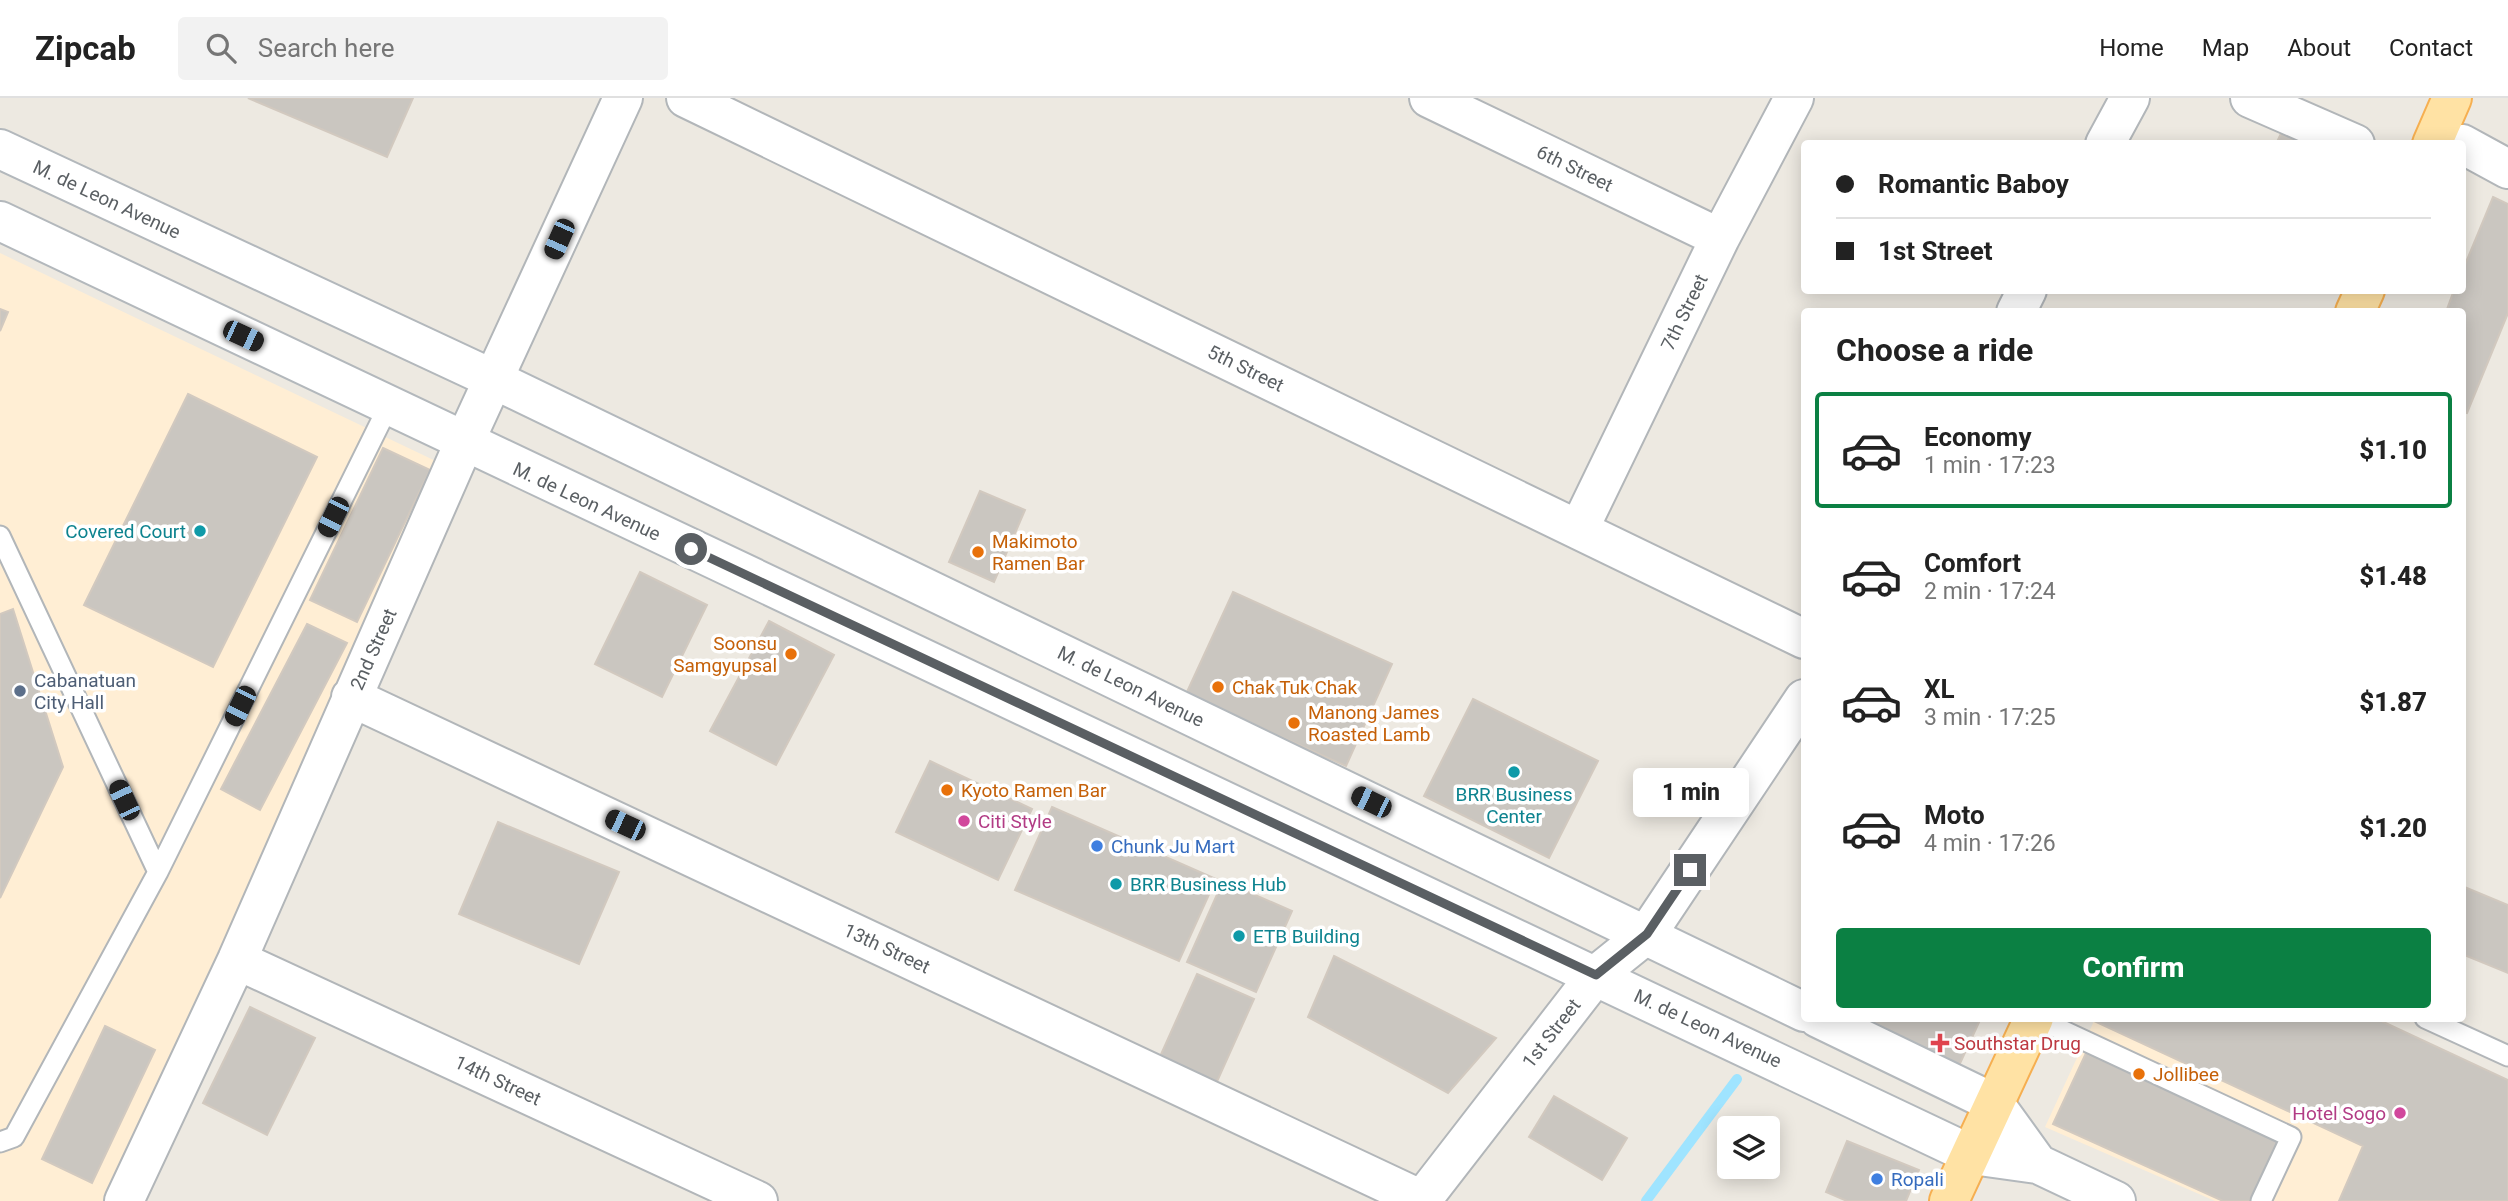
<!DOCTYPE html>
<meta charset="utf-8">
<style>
:root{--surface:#fff;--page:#f2f2f2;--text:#222;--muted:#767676;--line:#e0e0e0;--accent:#0b8043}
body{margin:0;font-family:Roboto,sans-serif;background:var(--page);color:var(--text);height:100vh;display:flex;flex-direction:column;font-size:26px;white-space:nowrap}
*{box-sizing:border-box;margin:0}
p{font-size:23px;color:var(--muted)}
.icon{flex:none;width:38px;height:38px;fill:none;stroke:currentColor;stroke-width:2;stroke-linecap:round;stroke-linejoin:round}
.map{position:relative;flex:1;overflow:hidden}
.drawer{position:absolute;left:1801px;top:210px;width:665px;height:714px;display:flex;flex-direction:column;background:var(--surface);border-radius:7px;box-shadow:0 4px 18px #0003}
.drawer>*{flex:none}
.guide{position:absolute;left:1801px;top:42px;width:665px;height:154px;border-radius:7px;box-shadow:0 4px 18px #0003;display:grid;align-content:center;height:154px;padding:0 35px;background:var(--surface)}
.tools{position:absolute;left:1717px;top:1018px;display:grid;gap:14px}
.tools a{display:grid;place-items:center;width:63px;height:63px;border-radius:7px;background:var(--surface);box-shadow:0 4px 18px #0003;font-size:35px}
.end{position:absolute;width:32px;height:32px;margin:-16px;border:9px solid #5a5f63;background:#fff;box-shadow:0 0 0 4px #fff}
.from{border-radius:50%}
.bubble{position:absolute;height:49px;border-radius:7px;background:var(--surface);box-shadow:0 4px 18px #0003;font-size:23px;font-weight:800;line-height:49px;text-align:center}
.car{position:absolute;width:21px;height:42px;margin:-21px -10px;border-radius:9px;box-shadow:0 0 5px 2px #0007;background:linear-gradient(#222 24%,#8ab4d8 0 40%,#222 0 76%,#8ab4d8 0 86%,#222 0)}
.guide b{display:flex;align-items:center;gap:24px;height:66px;font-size:26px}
.guide b+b{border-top:2px solid var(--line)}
.guide i{width:18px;height:18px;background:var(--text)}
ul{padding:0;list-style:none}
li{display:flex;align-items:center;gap:21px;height:116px;margin:0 14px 10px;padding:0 21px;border:4px solid transparent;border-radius:7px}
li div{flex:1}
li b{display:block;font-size:26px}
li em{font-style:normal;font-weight:800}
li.active{border-color:var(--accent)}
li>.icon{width:63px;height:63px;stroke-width:1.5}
h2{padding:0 35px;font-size:32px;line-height:84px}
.button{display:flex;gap:14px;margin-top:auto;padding:14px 35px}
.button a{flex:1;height:80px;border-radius:7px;background:var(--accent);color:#fff;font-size:28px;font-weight:800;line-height:80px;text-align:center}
header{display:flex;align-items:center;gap:42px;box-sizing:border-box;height:98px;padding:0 35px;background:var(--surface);border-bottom:2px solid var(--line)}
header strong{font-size:33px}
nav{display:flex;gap:38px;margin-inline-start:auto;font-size:24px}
.search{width:490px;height:63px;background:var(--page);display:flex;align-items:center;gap:18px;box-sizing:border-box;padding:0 24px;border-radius:7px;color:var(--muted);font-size:26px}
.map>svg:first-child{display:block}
.commercial{fill:#ffeed4}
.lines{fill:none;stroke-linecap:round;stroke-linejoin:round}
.stream{stroke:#9fe4ff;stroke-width:10}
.building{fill:#cac6c0;stroke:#d2c9bf;stroke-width:2}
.lane-casing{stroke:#b2b6b9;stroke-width:23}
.street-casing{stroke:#b2b6b9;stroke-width:42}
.secondary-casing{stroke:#b3b8bc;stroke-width:42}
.primary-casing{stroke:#f6af51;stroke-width:42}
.lane{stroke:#fff;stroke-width:19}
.street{stroke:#fff;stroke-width:38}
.secondary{stroke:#fff;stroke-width:38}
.primary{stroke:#ffe2a4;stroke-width:38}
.route{stroke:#5a5f63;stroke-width:9}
.culture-dot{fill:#0f9aa8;stroke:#fff;stroke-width:2.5}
.food-dot{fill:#e8710a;stroke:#fff;stroke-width:2.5}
.service-dot{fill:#5c6f8a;stroke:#fff;stroke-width:2.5}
.hotel-dot{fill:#d1479c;stroke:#fff;stroke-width:2.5}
.shop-dot{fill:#3f7fe0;stroke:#fff;stroke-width:2.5}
.health-dot{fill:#e0444e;stroke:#fff;stroke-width:2.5}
.labels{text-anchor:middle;stroke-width:7;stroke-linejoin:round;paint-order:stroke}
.street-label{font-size:19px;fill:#5a5f63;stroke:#fff}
.culture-label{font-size:19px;fill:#0d838f;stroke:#fff;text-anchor:start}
.food-label{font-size:19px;fill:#c56008;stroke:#fff;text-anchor:start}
.service-label{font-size:19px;fill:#4e5e75;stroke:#fff;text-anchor:start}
.hotel-label{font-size:19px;fill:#b23c85;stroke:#fff;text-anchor:start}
.shop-label{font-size:19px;fill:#366cbe;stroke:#fff;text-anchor:start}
.health-label{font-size:19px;fill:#be3a42;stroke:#fff;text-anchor:start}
</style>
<header>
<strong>Zipcab</strong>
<div class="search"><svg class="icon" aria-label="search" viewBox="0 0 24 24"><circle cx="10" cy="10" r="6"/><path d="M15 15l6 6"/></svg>Search here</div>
<nav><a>Home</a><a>Map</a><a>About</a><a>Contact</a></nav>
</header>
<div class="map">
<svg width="2508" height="1103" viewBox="0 0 2508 1103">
<rect width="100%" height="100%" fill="#ede9e1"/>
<path class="commercial" d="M0,155L444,367L107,1103H0Z
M2094,923L2363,1048L2339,1103H2215L2045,1029Z"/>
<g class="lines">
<path class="stream" d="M1646,1103L1737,981"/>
</g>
<path class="building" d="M248,0H413L387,59Z
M2284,29L2325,46H2276Z
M2493,99L2508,106V215L2467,315L2462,314V214H2446L2454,192H2462V174Z
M0,211L8,214L0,233Z
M188,296L317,359L213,569L84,507Z
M383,350L430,372L357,524L310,502Z
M980,393L1025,412L994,484L949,464Z
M640,474L707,507L662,599L595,566Z
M1233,494L1392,566L1346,668L1186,596Z
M13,511L63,669L0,800V516Z
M769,523L834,557L776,667L710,633Z
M307,526L347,545L260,712L221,691Z
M1473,601L1598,663L1549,760L1424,698Z
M930,663L1032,711L998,782L896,734Z
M1052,709L1216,781L1179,863L1015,792Z
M498,724L619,774L579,866L459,816Z
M1223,783L1292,813L1256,894L1187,864Z
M2462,788L2508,807V875L2462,856Z
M1334,858L1496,940L1448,995L1308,919Z
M1197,876L1254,901L1211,997L1154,972Z
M250,909L315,940L267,1037L203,1005Z
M1871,920H1981L1957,972L1866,931Z
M2095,920H2375L2508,982V1103H2339L2363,1048L2094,923Z
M105,928L155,952L92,1085L42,1061Z
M2086,955L2278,1042L2250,1103H2223L2053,1026Z
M1554,998L1627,1040L1602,1082L1529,1039Z
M1847,1043L1919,1072L1906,1103H1847L1826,1094Z"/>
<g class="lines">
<defs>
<path id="lane" d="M0,438L158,774
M2036,920L2291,1039L2261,1103
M2425,920L2508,958
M0,1044L14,1039L158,774L389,307"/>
<path id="street" d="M686,0L1804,541
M1429,0L1720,140
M2250,0L2355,46
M2105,46L2130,0
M2462,46L2508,71
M2016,214L2027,192
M1579,431L1720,140L1794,0
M351,599L1422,1102
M237,862L758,1103
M124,1103L237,862L464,345L623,0
M1421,1103L1596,877L1647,836L1804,601"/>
<path id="secondary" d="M0,51L495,282L1804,914
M0,123L1972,1057L2038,1066L2116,1103
M1818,920L1994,1005L2038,1066"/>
<path id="primary" d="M2432,46L2452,0
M2355,214L2365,192
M1949,1103L2034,920"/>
</defs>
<use href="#lane" class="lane-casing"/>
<use href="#street" class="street-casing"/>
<use href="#secondary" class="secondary-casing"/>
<use href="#primary" class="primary-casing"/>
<use href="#lane" class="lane"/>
<use href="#street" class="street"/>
<use href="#secondary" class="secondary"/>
<use href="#primary" class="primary"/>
</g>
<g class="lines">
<path class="route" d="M691,451L1596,877L1647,836L1690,772"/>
</g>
<g class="culture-dot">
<circle cx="200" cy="433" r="7"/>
<circle cx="1514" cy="674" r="7"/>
<circle cx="1116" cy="786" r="7"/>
<circle cx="1239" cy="838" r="7"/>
</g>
<g class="food-dot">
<circle cx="978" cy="454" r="7"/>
<circle cx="791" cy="556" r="7"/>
<circle cx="1218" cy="589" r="7"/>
<circle cx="1294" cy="625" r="7"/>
<circle cx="947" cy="692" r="7"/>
<circle cx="2139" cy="976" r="7"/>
</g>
<circle class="service-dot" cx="20" cy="593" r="7"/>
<g class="hotel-dot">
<circle cx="964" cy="723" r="7"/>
<circle cx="2400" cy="1015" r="7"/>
</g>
<g class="shop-dot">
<circle cx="1097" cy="748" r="7"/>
<circle cx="1877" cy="1081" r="7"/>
</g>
<path class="health-dot" d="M1936.5 934.5h7v7h7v7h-7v7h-7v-7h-7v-7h7z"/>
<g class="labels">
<g class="street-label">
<text transform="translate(1575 70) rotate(26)" y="7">6th Street</text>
<text transform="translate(107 101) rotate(25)" y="7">M. de Leon Avenue</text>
<text transform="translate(1684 214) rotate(-64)" y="7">7th Street</text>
<text transform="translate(1246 270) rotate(26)" y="7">5th Street</text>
<text transform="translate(587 403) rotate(25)" y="7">M. de Leon Avenue</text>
<text transform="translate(373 551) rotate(-66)" y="7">2nd Street</text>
<text transform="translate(1131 588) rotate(26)" y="7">M. de Leon Avenue</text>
<text transform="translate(887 850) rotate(25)" y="7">13th Street</text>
<text transform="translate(1708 930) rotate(25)" y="7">M. de Leon Avenue</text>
<text transform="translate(1551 935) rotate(-52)" y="7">1st Street</text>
<text transform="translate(498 982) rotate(25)" y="7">14th Street</text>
</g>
<g class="culture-label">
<text x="186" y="440" text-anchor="end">Covered Court</text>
<text x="1514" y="703" text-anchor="middle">BRR Business<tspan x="1514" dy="22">Center</tspan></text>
<text x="1130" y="793">BRR Business Hub</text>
<text x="1253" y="845">ETB Building</text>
</g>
<g class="food-label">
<text x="992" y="450">Makimoto<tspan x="992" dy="22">Ramen Bar</tspan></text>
<text x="777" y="552" text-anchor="end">Soonsu<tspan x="777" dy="22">Samgyupsal</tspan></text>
<text x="1232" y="596">Chak Tuk Chak</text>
<text x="1308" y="621">Manong James<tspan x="1308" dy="22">Roasted Lamb</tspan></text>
<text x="961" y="699">Kyoto Ramen Bar</text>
<text x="2153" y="983">Jollibee</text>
</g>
<g class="service-label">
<text x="34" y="589">Cabanatuan<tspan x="34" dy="22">City Hall</tspan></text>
</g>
<g class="hotel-label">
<text x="978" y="730">Citi Style</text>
<text x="2386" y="1022" text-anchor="end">Hotel Sogo</text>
</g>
<g class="shop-label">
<text x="1111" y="755">Chunk Ju Mart</text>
<text x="1891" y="1088">Ropali</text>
</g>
<g class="health-label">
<text x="1954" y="952">Southstar Drug</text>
</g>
</g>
</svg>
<div class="tools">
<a><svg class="icon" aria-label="layers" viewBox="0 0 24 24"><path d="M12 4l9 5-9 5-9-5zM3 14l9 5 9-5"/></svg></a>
</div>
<i class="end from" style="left:691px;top:451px"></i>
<i class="end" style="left:1690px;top:772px"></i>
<div class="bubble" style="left:1633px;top:670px;width:116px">1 min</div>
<i class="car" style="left:559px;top:141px;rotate:204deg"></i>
<i class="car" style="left:243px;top:238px;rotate:115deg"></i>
<i class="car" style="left:333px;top:419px;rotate:206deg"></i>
<i class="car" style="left:240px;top:608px;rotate:206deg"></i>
<i class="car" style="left:124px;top:702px;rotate:335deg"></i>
<i class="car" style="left:1371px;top:704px;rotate:296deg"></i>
<i class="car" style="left:625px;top:727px;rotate:295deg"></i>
<div class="guide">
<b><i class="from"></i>Romantic Baboy</b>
<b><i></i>1st Street</b>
</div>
<section class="drawer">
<h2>Choose a ride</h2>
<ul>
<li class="active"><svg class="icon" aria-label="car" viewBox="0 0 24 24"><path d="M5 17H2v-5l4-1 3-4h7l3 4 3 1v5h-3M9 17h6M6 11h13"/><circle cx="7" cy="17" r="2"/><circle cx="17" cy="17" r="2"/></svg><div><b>Economy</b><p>1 min · 17:23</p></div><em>$1.10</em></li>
<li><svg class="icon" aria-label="car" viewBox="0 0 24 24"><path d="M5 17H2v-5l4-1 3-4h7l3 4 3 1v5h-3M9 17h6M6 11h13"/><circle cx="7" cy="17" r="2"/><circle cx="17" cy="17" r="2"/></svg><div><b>Comfort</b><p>2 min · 17:24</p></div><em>$1.48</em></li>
<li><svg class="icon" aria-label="car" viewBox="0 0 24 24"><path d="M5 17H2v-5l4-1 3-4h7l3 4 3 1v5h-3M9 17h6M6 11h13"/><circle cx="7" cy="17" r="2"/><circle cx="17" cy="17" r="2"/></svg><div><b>XL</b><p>3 min · 17:25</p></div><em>$1.87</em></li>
<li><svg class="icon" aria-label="car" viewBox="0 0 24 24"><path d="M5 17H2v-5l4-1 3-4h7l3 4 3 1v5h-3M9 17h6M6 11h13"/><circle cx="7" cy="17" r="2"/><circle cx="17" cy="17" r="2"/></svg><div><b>Moto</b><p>4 min · 17:26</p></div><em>$1.20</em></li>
</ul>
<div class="button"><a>Confirm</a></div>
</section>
</div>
